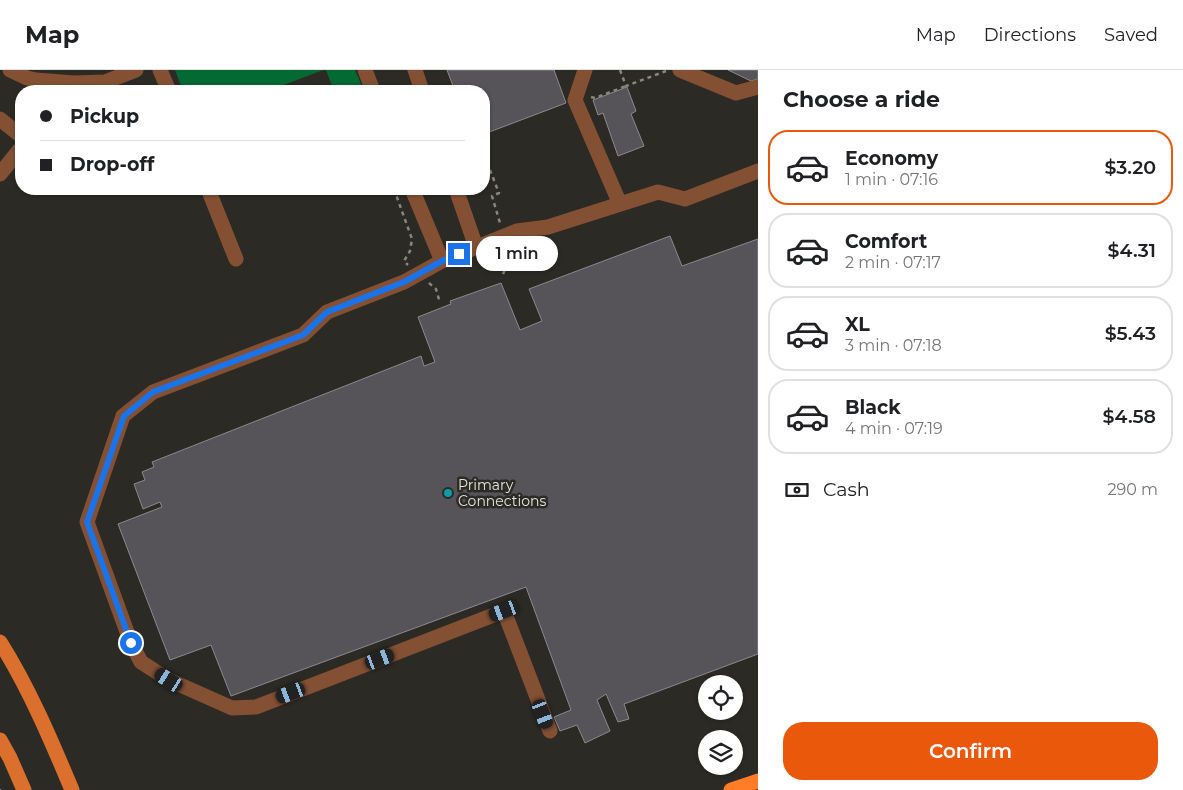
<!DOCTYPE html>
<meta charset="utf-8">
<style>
:root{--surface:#fff;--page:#f6f6f6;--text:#202124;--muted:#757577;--line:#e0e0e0;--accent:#ea580c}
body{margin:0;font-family:Montserrat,sans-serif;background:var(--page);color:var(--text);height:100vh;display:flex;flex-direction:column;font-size:19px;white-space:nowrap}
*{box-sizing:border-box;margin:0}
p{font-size:16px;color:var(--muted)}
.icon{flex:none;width:28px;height:28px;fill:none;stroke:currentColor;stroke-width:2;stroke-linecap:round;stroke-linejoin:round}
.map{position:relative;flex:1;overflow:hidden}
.panel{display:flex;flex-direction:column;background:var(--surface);width:425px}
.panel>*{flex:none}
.hud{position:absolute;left:15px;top:15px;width:475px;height:110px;border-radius:20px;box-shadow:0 1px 4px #0004;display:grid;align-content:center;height:110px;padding:0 25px;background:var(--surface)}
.fabs{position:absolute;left:698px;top:605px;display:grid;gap:10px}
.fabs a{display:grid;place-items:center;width:45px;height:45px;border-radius:50%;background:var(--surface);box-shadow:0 1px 4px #0004;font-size:25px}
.end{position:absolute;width:22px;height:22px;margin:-11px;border:6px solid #1a73e8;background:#fff;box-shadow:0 0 0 2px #fff}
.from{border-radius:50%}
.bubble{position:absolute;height:35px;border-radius:18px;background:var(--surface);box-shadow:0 1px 4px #0004;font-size:16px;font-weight:600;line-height:35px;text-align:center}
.car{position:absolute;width:15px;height:30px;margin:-15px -8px;border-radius:6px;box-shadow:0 0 4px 1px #0007;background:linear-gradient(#222 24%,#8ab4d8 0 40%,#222 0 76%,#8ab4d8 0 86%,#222 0)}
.hud b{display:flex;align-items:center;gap:18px;height:48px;font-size:19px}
.hud b+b{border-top:1px solid var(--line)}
.hud i{width:12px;height:12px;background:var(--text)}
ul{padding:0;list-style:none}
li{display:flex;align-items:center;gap:15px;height:75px;margin:0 10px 8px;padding:0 15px;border:2px solid var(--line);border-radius:20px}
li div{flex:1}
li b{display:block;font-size:19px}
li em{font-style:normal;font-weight:600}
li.active{border-color:var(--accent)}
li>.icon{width:45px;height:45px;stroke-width:1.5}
h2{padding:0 25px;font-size:22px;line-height:60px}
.pay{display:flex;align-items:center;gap:12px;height:55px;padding:0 25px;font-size:19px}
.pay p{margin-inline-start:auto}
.action{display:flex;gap:10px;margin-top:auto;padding:10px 25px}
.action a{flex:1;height:58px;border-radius:20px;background:var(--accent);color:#fff;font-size:20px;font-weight:600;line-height:58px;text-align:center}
header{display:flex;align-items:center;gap:30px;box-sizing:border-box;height:70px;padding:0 25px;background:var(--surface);border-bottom:1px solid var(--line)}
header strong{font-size:24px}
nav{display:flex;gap:28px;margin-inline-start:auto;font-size:18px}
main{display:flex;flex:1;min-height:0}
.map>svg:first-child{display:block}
.forest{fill:#046a33}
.building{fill:#565359;stroke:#8c898f}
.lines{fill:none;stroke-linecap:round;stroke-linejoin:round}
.path{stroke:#878681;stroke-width:2.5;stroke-dasharray:4 4;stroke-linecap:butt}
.minor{stroke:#845033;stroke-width:15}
.major{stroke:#db702e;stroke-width:15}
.highway{stroke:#fe7d26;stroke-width:15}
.route{stroke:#1a73e8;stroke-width:6}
.culture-dot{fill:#0f9aa8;stroke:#2c2a24;stroke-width:2}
.labels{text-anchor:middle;stroke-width:5;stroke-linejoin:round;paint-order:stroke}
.poi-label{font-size:14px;fill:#e4e3df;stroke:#2c2a24;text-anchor:start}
</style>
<header>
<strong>Map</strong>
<nav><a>Map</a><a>Directions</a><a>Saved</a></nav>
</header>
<main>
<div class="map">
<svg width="758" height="720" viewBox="0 0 758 720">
<rect width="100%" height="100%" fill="#2c2a24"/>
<path class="forest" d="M175,0H323L268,21H183Z
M326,0H355L364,21H334Z"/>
<path class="building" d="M447,0H554L566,33L484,64V21H455Z
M728,0H758V9L751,11Z
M627,17L636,41L631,44L644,76L618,86L603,43L598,45L593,30Z
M670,166L682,196L758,169V584L624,634L629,649L618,652L606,624L597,630L610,661L585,673L577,655L560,661L554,647L571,640L526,517L231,626L211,575L170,590L118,454L162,437L160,432L143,439L134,414L145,410L142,402L154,397L152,392L421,286L424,296L435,292L418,247L451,234L450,231L501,213L520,260L542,251L529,219Z"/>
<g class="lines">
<path class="path" d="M620,0L626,16L666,1
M591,27L595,28L626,16
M484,85L499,123L492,126L500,153
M394,119L412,169L410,181L404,191L408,195
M503,204L511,185L509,179
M429,213L436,219L440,233
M0,719V720"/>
<path class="minor" d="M10,0L27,8L36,10L74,13L105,12L136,0
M160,0L169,21
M365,0L373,21
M415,0L422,21
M585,0L575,30L620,134
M680,0L736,23L758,17
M0,49L21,66
M0,104L21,78
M208,119L236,189
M412,119L442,191L404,212L327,242L303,265L153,322L123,346L87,452L131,573L141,592L169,610L232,638L256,637L504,541L550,661
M456,119L476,177
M442,191L517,161L548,157L658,122L685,129L758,101"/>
<path class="major" d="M0,572C29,618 51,670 72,720
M0,670L10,688L24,720"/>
<path class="highway" d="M731,720L758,711"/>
</g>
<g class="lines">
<path class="route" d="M131,573L87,452L124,346L153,322L303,265L327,242L404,212L442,191L459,184"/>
</g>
<circle class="culture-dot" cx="448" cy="423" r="5"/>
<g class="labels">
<g class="poi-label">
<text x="458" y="420">Primary<tspan x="458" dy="16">Connections</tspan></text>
</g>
</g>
</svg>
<div class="fabs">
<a><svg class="icon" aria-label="locate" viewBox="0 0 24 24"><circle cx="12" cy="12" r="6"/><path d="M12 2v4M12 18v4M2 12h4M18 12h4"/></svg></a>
<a><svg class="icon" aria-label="layers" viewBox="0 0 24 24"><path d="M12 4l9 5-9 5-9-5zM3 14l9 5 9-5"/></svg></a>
</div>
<i class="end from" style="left:131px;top:573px"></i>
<i class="end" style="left:459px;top:184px"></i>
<div class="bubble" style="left:476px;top:166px;width:82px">1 min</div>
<i class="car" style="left:504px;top:541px;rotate:249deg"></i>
<i class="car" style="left:380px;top:589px;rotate:69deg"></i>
<i class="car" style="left:169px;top:610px;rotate:303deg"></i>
<i class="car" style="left:291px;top:623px;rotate:249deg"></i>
<i class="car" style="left:543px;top:644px;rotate:159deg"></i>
<div class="hud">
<b><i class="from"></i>Pickup</b>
<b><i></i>Drop-off</b>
</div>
</div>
<section class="panel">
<h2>Choose a ride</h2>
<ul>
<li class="active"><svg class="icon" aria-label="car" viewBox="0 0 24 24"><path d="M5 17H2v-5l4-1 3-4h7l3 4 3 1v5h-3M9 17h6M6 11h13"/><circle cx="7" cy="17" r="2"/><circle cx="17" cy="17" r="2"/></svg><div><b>Economy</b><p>1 min · 07:16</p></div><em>$3.20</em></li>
<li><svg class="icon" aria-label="car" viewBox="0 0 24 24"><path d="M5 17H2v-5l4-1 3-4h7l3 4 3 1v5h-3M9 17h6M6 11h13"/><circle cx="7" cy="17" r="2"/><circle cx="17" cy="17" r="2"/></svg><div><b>Comfort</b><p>2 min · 07:17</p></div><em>$4.31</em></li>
<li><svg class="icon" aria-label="car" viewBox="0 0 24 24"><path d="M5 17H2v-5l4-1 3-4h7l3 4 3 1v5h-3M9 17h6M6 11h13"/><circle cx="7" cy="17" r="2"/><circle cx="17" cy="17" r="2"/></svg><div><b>XL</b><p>3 min · 07:18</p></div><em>$5.43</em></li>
<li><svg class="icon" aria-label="car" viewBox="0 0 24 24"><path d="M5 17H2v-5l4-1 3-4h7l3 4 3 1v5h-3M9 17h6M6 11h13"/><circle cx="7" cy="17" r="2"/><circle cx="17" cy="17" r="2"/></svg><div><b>Black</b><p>4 min · 07:19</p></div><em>$4.58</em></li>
</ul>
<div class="pay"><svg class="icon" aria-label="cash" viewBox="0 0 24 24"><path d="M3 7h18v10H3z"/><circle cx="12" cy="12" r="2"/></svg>Cash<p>290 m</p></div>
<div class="action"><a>Confirm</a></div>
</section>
</main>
